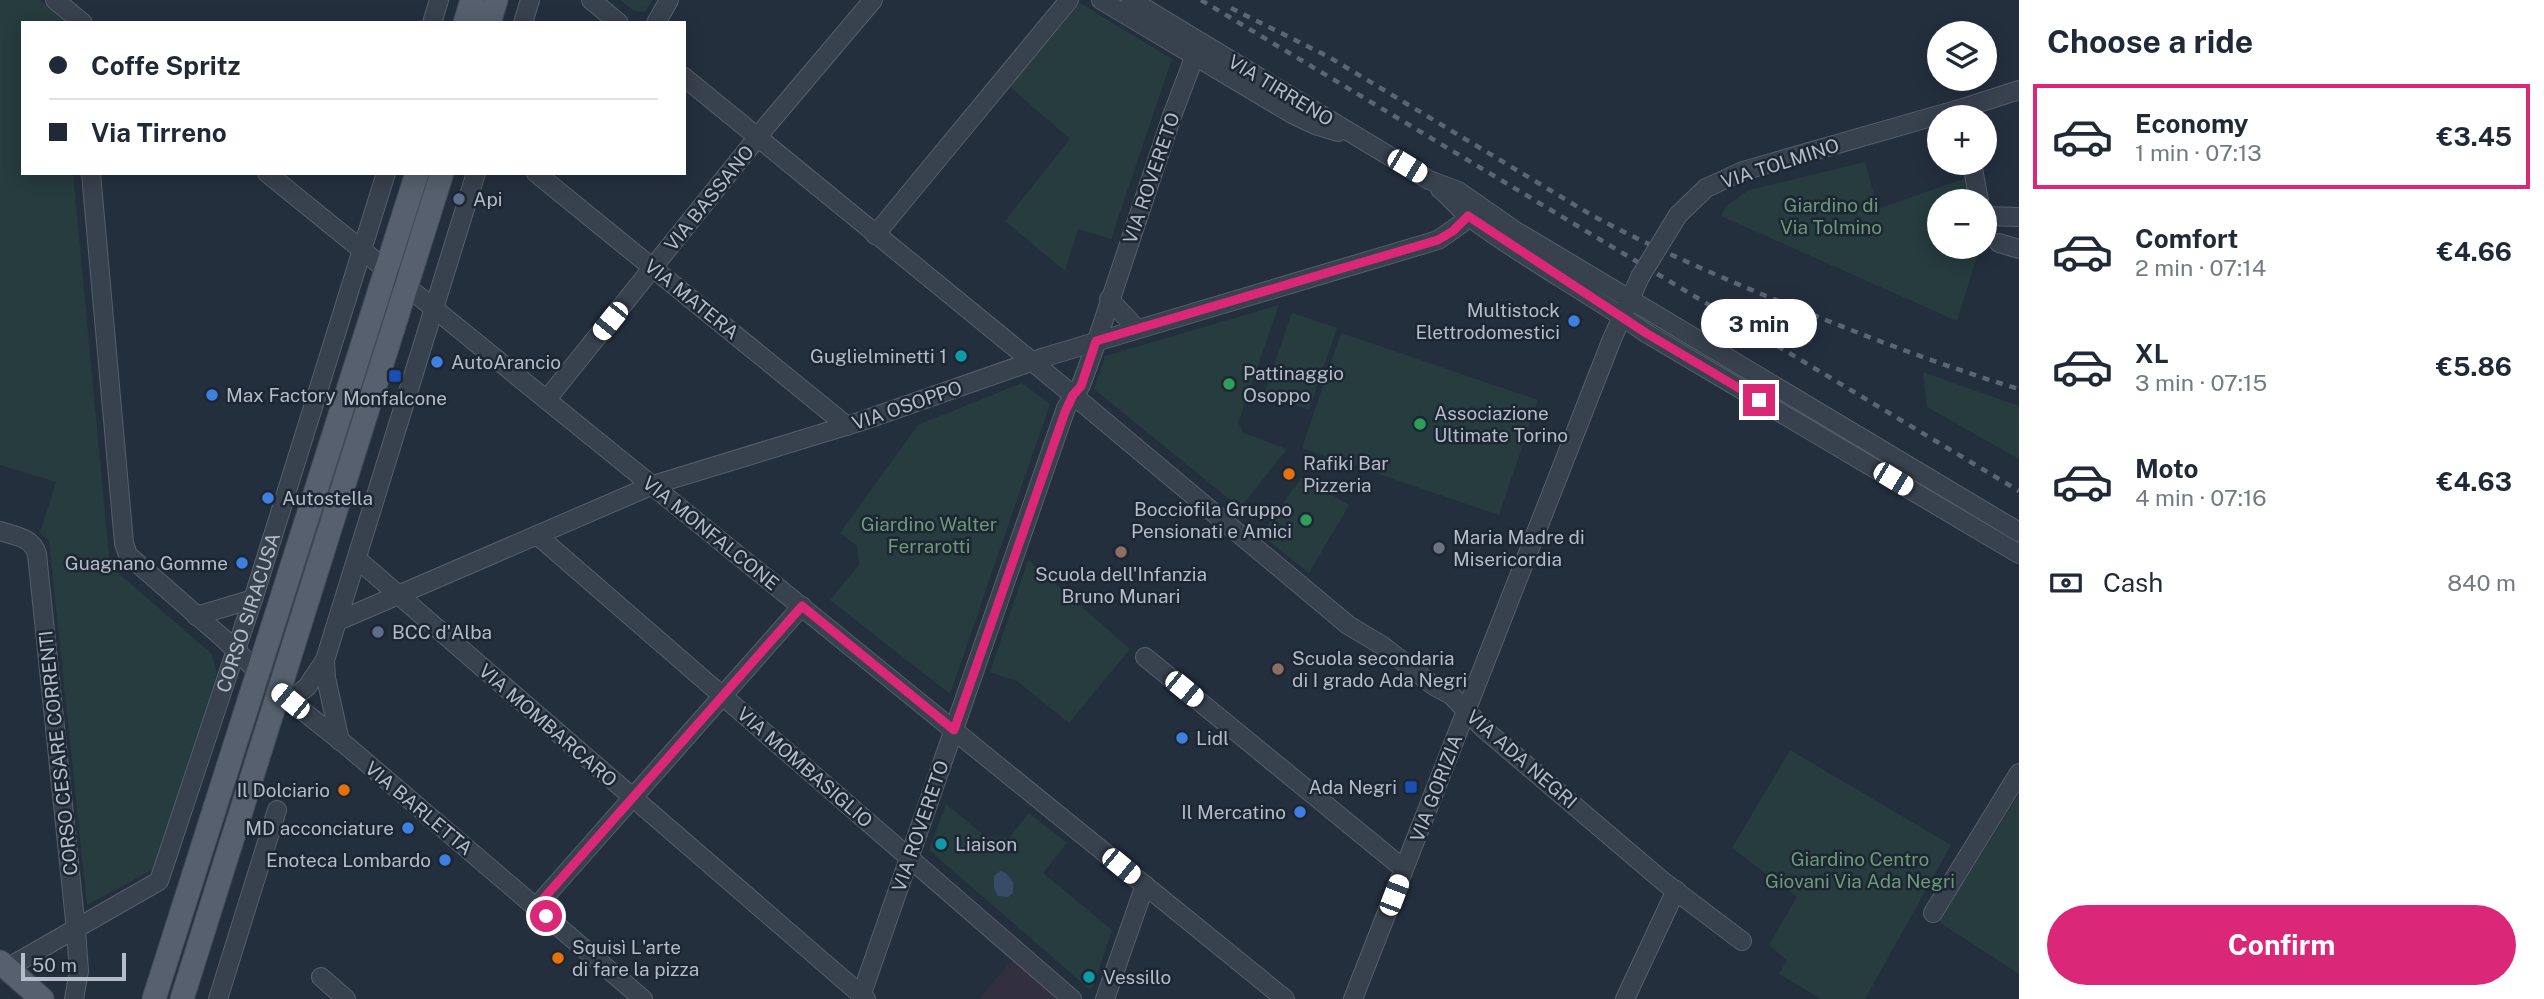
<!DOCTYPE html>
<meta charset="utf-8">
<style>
:root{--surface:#fff;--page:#f6f6f7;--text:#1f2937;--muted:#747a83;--line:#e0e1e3;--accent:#db2777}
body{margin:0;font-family:"Public Sans",sans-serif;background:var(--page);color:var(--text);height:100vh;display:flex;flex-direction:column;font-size:26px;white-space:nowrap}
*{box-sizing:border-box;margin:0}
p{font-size:23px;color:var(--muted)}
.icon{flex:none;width:38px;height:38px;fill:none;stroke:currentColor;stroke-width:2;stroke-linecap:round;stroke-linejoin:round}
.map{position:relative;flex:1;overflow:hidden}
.sheet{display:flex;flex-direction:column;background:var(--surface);width:525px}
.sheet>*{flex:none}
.guide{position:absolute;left:21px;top:21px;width:665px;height:154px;border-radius:0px;box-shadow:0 4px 18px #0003;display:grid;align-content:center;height:154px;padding:0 28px;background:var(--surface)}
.buttons{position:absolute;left:1927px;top:21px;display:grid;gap:14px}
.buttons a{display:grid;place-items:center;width:70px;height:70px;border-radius:50%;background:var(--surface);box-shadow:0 4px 18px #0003;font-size:35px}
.scale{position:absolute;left:21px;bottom:18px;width:105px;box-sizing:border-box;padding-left:7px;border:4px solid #b4bcc9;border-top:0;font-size:19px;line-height:24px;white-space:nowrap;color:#b4bcc9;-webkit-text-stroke:5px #1d2633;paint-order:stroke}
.end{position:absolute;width:32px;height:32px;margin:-16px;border:9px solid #db2777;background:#fff;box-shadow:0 0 0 4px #fff}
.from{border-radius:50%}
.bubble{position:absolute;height:49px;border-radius:24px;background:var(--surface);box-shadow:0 4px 18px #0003;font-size:23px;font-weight:700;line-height:49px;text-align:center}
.car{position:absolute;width:21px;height:42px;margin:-21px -10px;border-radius:9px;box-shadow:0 0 5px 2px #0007;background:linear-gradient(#fff 24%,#345 0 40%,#fff 0 76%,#345 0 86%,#fff 0)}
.guide b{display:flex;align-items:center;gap:24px;height:66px;font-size:26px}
.guide b+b{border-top:2px solid var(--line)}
.guide i{width:18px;height:18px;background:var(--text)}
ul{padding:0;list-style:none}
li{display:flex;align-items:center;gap:21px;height:105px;margin:0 14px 10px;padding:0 14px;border:4px solid transparent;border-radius:0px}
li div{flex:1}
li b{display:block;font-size:26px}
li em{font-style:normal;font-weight:700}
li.current{border-color:var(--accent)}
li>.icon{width:63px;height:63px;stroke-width:1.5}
h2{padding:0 28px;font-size:32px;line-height:84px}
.pay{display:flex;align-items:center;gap:18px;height:77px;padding:0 28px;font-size:26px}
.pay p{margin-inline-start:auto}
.action{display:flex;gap:14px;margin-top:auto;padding:14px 28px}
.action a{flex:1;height:80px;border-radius:42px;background:var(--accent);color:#fff;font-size:28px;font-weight:700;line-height:80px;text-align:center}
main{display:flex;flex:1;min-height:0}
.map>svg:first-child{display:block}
.medical{fill:#32303f}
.green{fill:#263c3f}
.water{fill:#394c67}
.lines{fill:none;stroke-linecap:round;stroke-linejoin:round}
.minor-casing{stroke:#565f6c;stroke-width:20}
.major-casing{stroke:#414a57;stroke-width:25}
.minor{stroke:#38414e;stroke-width:18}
.major{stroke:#56606e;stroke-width:23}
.rail{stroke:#5a6575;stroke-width:4.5;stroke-dasharray:7 7;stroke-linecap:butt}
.minor-bridge-casing{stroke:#565f6c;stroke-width:20;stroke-linecap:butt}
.minor-bridge{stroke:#38414e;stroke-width:18}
.route{stroke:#db2777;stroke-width:9}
.service-dot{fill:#5c6f8a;stroke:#1d2633;stroke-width:2.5}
.shop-dot{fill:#3f7fe0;stroke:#1d2633;stroke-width:2.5}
.culture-dot{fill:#0f9aa8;stroke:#1d2633;stroke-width:2.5}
.transit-dot{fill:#1a4fb4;stroke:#1d2633;stroke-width:2.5}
.leisure-dot{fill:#2e9e5b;stroke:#1d2633;stroke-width:2.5}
.food-dot{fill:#e8710a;stroke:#1d2633;stroke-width:2.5}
.worship-dot{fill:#6b7280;stroke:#1d2633;stroke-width:2.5}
.education-dot{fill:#8d6e63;stroke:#1d2633;stroke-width:2.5}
.labels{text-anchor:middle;stroke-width:5;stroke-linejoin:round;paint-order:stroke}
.street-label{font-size:19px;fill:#b4bcc9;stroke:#1d2633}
.poi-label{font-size:19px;fill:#b4bcc9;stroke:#1d2633;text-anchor:start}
.park-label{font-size:19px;fill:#6b9a76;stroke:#1d2633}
</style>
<main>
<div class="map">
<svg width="2019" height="999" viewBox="0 0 2019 999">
<rect width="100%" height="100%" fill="#242f3e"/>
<path class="medical" d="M1013,959L1058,999H979Z"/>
<path class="green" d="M0,0H40L63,18L64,23H23V173H73L110,566L212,654L217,673L152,870L87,905L49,541L40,533L56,482L0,465Z
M620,0H652L645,12L634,11Z
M1080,3L1172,59L1111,239L1078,229L1065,271L1005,221L1070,139L1010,87Z
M1865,162L1878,209L1966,178L1972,201H1939V247H1980L1957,321L1721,216L1726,206L1749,190Z
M1279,305L1238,423L1244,433L1287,449L1240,508L1094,389L1105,356Z
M1292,313L1337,328L1309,410L1264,394Z
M1341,333L1538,400L1499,515L1302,448Z
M1923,372L2019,406V459L1927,407Z
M1022,383L1050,404L950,694L830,600L859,565L857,546L840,533L918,425Z
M1302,477L1349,505L1309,573L1261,535Z
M1028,560L1130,649L1069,723L1017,681L990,672Z
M1790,750L1951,845L1865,999H1821L1779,974L1787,960L1769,945L1797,897L1732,848Z
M2019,794V974L1939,922Z
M946,804L986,837L1009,838L1029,813L1067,843L1043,873L1112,930L1093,987L1089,989L929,850Z"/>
<path class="water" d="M1000,871L1006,873L1013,882V893L1008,897L998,896L994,888V876Z"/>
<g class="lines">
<defs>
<g id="minor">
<path d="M55,0L83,23"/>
<path d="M591,0L619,23"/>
<path d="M1101,0L1292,114L1315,125L1338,132"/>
<path d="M1131,0L1429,180L1458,191L1514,230L2019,532"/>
<path d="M432,23L439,0"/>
<path d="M523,23L530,0"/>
<path d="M656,23L669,0"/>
<path d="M684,77L1073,395L1348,625L1383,646L1434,686L1451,695L1484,729L1664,882L1742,941"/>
<path d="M1972,163L1979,201"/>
<path d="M91,173L124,543L128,555L225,640L279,692L347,746L643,999"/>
<path d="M267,173L1285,999"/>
<path d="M536,173L847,426"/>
<path d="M1440,189C1451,198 1460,210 1472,219C1527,260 1589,293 1646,333L2019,554"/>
<path d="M1678,215L1706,188L1743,171L1963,108L2019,90"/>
<path d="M1984,216L2019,217"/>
<path d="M875,235L1069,0"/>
<path d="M1999,243L2019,249"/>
<path d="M1109,299L1137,329"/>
<path d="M547,399L769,123L873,0"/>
<path d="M0,531C15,536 32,537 37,554L76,930L79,971L74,999"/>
<path d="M537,535L1072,999"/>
<path d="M357,559L866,999"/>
<path d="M196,616L253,599"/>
<path d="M338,621L653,485L859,422L1045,357L1438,240L1461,224L1477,204"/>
<path d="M1145,657L1404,869"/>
<path d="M290,701L307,687L325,660"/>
<path d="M340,741L326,678L325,660L476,173"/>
<path d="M536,907L802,606"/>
<path d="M1933,913L2019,773"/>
<path id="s1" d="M7,968L159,881L256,590L386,173"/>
<path d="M321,977L346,999"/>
<path d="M218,999L277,810"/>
<path d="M860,999L1066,408L1081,385L1092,355L1172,116L1200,42"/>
<path d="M1105,999L1145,885"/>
<path d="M1353,999L1612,339L1640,277"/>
<path d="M1625,999L1676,890"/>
</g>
<path id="major" d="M465,23L472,0
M489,23L496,0
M0,962L42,999
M154,999L417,173
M182,999L442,173"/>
</defs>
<use href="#minor" class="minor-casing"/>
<use href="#major" class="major-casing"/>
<use href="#minor" class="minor"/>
<use href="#major" class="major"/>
<path class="rail" d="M1201,0L2019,491
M1231,8L1329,57L1593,216C1665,254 1738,285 1813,315C1881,342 1949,368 2019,389"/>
<defs>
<path id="minor-bridge" d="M1640,277L1678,215"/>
</defs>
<use href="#minor-bridge" class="minor-bridge-casing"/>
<use href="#minor-bridge" class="minor-bridge"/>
</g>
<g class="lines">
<path class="route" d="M546,916L536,907L802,606L954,730L1065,412L1073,395L1081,386L1096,341L1438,240L1453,231L1468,216L1646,333L1759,400"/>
</g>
<g class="service-dot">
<circle cx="459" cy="199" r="7"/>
<circle cx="378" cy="632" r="7"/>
</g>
<g class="shop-dot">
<circle cx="1574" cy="321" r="7"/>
<circle cx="437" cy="362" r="7"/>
<circle cx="212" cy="395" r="7"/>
<circle cx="268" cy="498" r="7"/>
<circle cx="242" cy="563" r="7"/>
<circle cx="1182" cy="738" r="7"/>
<circle cx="1300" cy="812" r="7"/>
<circle cx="408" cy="828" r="7"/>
<circle cx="445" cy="860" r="7"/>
</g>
<g class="culture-dot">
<circle cx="961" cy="356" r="7"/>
<circle cx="941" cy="844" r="7"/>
<circle cx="1089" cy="977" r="7"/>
</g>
<g class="transit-dot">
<rect x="388" y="369" width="14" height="14" rx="3.5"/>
<rect x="1404" y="780" width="14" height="14" rx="3.5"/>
</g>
<g class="leisure-dot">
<circle cx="1229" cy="384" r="7"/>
<circle cx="1420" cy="424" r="7"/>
<circle cx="1306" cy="520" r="7"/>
</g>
<g class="food-dot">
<circle cx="1289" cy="474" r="7"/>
<circle cx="344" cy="790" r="7"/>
<circle cx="558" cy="958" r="7"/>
</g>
<circle class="worship-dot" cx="1439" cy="548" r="7"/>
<g class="education-dot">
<circle cx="1121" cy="552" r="7"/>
<circle cx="1278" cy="669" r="7"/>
</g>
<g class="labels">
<g class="street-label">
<text transform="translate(1281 90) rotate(31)" y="7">VIA TIRRENO</text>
<text transform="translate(1780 163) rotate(-18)" y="7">VIA TOLMINO</text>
<text transform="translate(1151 178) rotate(-71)" y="7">VIA ROVERETO</text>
<text transform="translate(709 198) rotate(-51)" y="7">VIA BASSANO</text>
<text transform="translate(692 299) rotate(39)" y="7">VIA MATERA</text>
<text transform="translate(907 405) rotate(-19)" y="7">VIA OSOPPO</text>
<text transform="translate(711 533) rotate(39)" y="7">VIA MONFALCONE</text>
<text dy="7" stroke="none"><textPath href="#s1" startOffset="458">CORSO SIRACUSA</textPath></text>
<text transform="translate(548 725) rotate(41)" y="7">VIA MOMBARCARO</text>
<text transform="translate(58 753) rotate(-96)" y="7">CORSO CESARE CORRENTI</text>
<text transform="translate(1522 759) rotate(41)" y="7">VIA ADA NEGRI</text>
<text transform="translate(805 767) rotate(41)" y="7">VIA MOMBASIGLIO</text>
<text transform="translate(1436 788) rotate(-69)" y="7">VIA GORIZIA</text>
<text transform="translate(419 808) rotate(40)" y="7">VIA BARLETTA</text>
<text transform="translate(920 826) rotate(-71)" y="7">VIA ROVERETO</text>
</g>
<g class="poi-label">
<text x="473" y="206">Api</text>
<text x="1560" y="317" text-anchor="end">Multistock<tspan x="1560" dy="22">Elettrodomestici</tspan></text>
<text x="947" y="363" text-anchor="end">Guglielminetti 1</text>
<text x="451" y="369">AutoArancio</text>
<text x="1243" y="380">Pattinaggio<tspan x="1243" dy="22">Osoppo</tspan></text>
<text x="226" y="402">Max Factory</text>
<text x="395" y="405" text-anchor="middle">Monfalcone</text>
<text x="1434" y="420">Associazione<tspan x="1434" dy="22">Ultimate Torino</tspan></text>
<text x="1303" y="470">Rafiki Bar<tspan x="1303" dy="22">Pizzeria</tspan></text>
<text x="282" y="505">Autostella</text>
<text x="1292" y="516" text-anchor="end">Bocciofila Gruppo<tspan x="1292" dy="22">Pensionati e Amici</tspan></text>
<text x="1453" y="544">Maria Madre di<tspan x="1453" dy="22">Misericordia</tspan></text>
<text x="228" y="570" text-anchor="end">Guagnano Gomme</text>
<text x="1121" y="581" text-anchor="middle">Scuola dell'Infanzia<tspan x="1121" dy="22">Bruno Munari</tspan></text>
<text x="392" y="639">BCC d'Alba</text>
<text x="1292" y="665">Scuola secondaria<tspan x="1292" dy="22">di I grado Ada Negri</tspan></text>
<text x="1196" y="745">Lidl</text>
<text x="1397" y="794" text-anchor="end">Ada Negri</text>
<text x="330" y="797" text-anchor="end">Il Dolciario</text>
<text x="1286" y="819" text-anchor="end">Il Mercatino</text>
<text x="394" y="835" text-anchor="end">MD acconciature</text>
<text x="955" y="851">Liaison</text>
<text x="431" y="867" text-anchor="end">Enoteca Lombardo</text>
<text x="572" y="954">Squisì L'arte<tspan x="572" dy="22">di fare la pizza</tspan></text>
<text x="1103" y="984">Vessillo</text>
</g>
<g class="park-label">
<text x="1831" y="212">Giardino di<tspan x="1831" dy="22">Via Tolmino</tspan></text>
<text x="929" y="531">Giardino Walter<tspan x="929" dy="22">Ferrarotti</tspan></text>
<text x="1860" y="866">Giardino Centro<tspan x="1860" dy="22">Giovani Via Ada Negri</tspan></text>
</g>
</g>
</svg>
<div class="buttons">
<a><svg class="icon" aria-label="layers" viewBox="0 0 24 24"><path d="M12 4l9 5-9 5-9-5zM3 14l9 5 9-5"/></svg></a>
<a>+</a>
<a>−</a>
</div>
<div class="scale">50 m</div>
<i class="end from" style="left:546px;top:916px"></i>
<i class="end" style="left:1759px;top:400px"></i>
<div class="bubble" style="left:1701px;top:299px;width:116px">3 min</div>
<i class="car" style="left:1407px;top:166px;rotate:121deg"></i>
<i class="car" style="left:610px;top:321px;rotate:219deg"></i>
<i class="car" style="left:1893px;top:479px;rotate:121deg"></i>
<i class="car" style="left:1184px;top:689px;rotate:129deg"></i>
<i class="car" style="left:290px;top:701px;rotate:309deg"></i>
<i class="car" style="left:1121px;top:866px;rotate:129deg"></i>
<i class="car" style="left:1394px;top:895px;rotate:21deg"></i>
<div class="guide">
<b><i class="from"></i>Coffe Spritz</b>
<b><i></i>Via Tirreno</b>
</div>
</div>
<section class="sheet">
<h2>Choose a ride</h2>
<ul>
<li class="current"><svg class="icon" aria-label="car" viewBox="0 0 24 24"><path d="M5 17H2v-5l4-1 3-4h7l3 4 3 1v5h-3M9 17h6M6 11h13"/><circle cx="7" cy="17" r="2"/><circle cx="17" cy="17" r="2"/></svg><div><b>Economy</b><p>1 min · 07:13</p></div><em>€3.45</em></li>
<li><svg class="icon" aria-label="car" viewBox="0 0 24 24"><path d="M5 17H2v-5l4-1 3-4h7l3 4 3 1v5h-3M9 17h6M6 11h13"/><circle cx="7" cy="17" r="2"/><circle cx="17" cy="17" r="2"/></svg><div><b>Comfort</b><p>2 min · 07:14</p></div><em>€4.66</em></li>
<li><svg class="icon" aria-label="car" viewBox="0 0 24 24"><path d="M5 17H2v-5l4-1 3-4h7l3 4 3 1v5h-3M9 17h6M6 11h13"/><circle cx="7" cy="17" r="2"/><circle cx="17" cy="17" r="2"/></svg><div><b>XL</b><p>3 min · 07:15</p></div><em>€5.86</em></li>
<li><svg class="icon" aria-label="car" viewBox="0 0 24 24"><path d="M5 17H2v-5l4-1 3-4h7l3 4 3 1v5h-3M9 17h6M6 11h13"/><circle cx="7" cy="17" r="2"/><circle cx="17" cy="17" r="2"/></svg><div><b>Moto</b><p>4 min · 07:16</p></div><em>€4.63</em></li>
</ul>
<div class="pay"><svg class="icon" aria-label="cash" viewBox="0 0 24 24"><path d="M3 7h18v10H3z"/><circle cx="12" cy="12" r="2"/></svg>Cash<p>840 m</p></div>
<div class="action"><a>Confirm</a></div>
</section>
</main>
